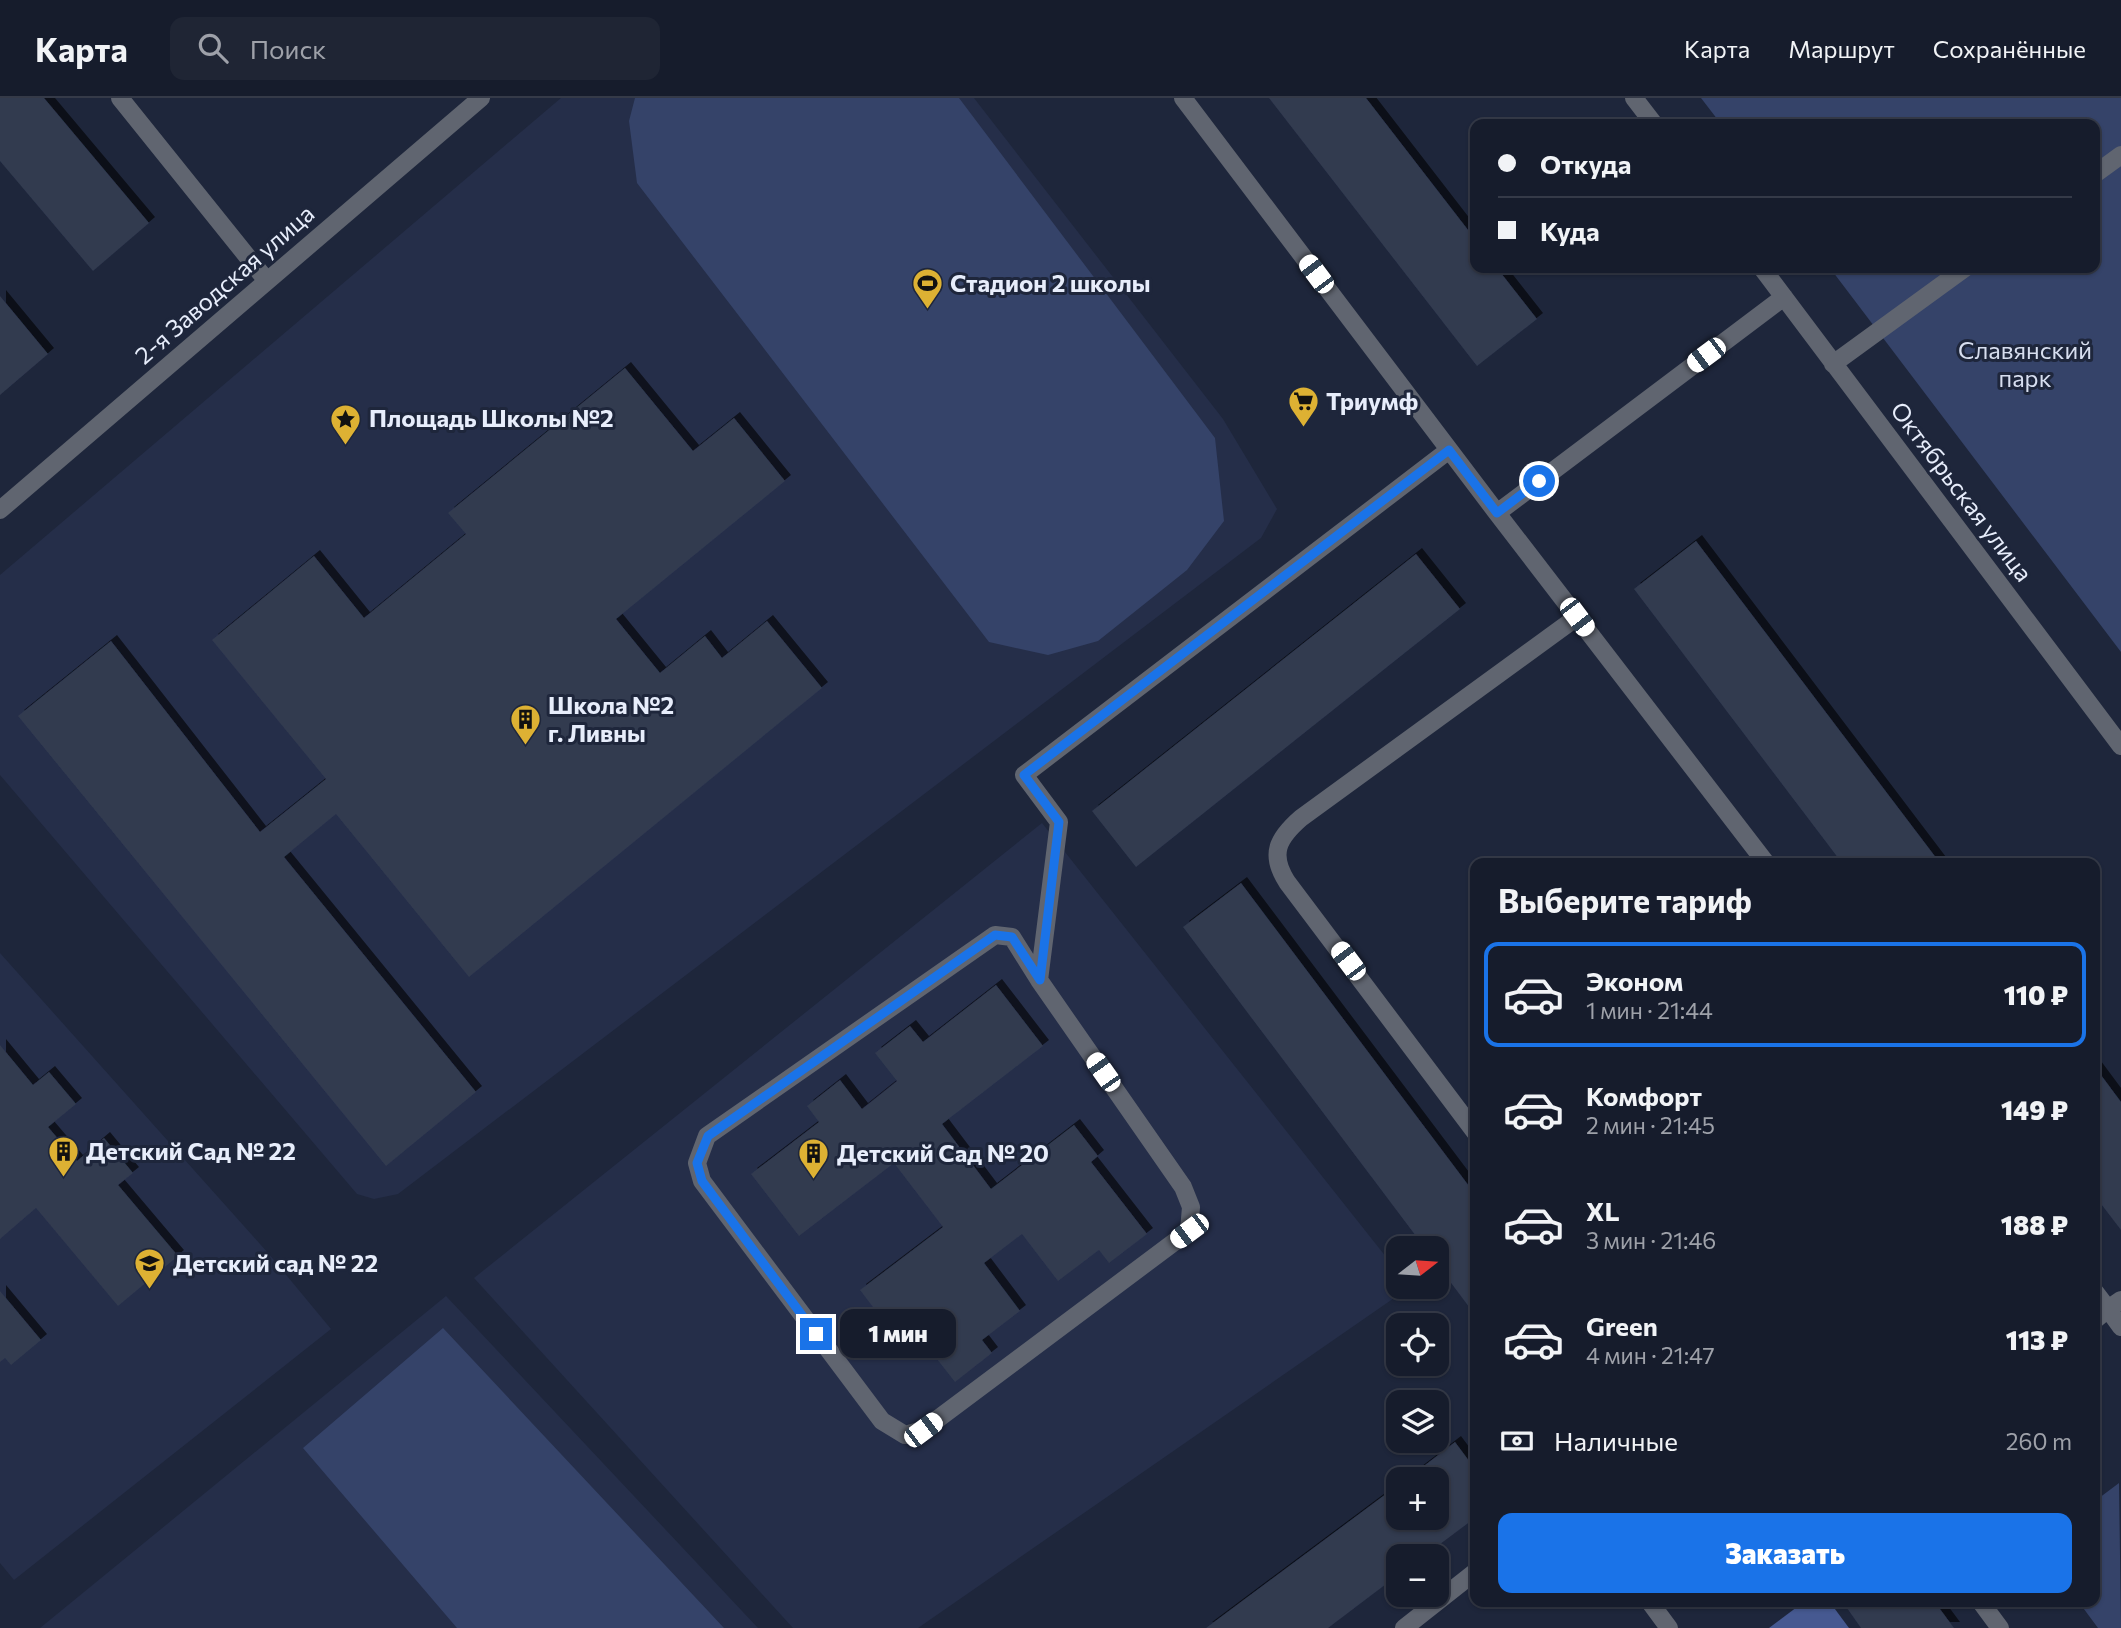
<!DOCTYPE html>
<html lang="ru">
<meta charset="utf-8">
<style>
:root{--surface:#161c2c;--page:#1f2534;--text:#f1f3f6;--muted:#9ea1a9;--line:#353a48;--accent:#1a73e8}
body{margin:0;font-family:Commissioner,sans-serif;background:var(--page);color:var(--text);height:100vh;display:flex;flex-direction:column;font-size:26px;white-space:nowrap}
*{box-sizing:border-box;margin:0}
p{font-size:23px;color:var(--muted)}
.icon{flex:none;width:38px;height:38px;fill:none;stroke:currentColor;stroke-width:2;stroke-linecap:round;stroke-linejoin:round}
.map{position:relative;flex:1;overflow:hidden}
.sheet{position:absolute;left:1470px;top:760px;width:630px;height:749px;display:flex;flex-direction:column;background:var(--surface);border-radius:14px;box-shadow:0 2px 5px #0004,0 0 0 2px var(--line)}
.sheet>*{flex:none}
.top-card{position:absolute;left:1470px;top:21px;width:630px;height:154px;border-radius:14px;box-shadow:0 2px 5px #0004,0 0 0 2px var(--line);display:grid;align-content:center;height:154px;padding:0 28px;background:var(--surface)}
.needle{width:46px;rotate:73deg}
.buttons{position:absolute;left:1386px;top:1138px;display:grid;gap:14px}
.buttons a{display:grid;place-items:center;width:63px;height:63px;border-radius:14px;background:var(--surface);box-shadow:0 2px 5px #0004,0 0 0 2px var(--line);font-size:35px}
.end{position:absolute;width:32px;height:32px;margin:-16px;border:9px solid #1a73e8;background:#fff;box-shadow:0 0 0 4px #fff}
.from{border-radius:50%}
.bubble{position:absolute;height:49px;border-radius:14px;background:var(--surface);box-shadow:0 2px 5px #0004,0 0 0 2px var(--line);font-size:23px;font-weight:800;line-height:49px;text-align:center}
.car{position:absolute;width:21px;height:42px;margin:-21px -10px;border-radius:9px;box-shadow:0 0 5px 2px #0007;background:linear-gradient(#fff 24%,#345 0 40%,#fff 0 76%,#345 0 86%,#fff 0)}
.top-card b{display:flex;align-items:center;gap:24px;height:66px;font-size:26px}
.top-card b+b{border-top:2px solid var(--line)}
.top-card i{width:18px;height:18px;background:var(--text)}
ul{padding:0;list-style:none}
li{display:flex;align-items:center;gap:21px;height:105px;margin:0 14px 10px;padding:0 14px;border:4px solid transparent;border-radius:14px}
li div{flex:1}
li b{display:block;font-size:26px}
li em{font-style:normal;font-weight:800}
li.on{border-color:var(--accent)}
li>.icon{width:63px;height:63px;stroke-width:1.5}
h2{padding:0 28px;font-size:32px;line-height:84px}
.pay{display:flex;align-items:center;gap:18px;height:77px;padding:0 28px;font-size:26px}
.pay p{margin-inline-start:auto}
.primary-button{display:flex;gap:14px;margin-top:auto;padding:14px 28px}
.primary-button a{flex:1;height:80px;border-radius:14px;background:var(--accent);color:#fff;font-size:28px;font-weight:800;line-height:80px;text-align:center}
header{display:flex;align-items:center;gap:42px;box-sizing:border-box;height:98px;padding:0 35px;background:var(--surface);border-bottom:2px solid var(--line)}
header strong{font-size:33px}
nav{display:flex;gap:38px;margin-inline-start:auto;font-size:24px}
.search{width:490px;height:63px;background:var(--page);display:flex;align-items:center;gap:18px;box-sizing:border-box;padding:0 24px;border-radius:14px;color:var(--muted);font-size:26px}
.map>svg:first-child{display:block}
.built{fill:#252e49}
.green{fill:#354369}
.forest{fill:#465991}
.building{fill:#313a50;filter:url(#shadow)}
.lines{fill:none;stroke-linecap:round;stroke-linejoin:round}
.minor{stroke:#606570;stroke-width:18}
.route{stroke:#1a73e8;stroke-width:9}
.labels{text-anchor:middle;stroke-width:6;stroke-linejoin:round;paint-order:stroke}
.poi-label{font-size:24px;font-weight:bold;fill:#e7edfb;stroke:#1e263b;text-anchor:start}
.street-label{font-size:24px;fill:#e7edfb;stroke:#1e263b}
.park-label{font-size:24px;fill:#d7deef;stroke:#1e263b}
</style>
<header>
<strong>Карта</strong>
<div class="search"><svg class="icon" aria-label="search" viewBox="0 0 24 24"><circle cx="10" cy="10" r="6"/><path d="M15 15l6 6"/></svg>Поиск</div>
<nav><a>Карта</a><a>Маршрут</a><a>Сохранённые</a></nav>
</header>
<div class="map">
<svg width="2121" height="1530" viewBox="0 0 2121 1530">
<defs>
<filter id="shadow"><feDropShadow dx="6" dy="-6" stdDeviation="0" flood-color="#0009"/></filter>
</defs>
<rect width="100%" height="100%" fill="#1e263b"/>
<path class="built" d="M561,0H974L1223,321L1277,411L1261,440L398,1096L374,1101L357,1096L0,677V477Z
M1042,725L1398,1174V1188L1410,1189L918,1530H793L474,1180Z
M0,855L268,1155L331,1231L14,1482L0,1465Z
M446,1198L758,1530H40Z"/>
<path class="green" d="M635,0H959L1215,340L1224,423L1187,472L1098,543L1048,557L989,544L637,85L629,23Z
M1701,0H2121V554L1830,170H2095V26H1721Z
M443,1230L724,1530H457L303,1350Z
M2119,1385L2121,1530H2098L2078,1503H2095V1403Z"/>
<path class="forest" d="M1805,1503H1829L1849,1530H1769Z"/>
<path class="building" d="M0,0H44L149,125L93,173L0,63Z
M1269,0H1366L1475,141V170H1497L1537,221L1477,268Z
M0,198L48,256L0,297Z
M625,270L693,353L734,320L785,383L616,521L660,575L705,538L722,560L767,523L822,590L469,879L336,716L284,759L476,994L386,1068L18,618L111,543L260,734L326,681L212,542L314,458L364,520L466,436L448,415Z
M1696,443L1940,765H1842L1634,491Z
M1416,456L1460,511L1136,769L1092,713Z
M1241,785L1475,1096V1217L1437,1166V1150H1425L1183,829Z
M996,887L1043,948L942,1026L991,1091L1074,1027L1098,1058L1091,1064L1147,1136L1109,1165L1099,1152L1058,1183L1022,1136L984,1165L1020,1213L982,1242L992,1255L955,1284L900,1214L885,1225L860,1192L943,1129L894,1065L799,1138L751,1076L819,1024L807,1008L840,982L862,1011L897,983L875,955L910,928L923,944Z
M0,947L33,987L49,974L76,1006L48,1029L77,1063L104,1040L133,1075L118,1087L178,1158L118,1208L36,1110L0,1141Z
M2095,969L2121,1004V1132L2095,1098Z
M0,1193L41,1242L11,1267L5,1260L0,1264Z
M1455,1344L1475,1371V1420L1424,1458H1398V1477L1328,1530H1206L1398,1387V1419H1437V1381H1407Z
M1842,1503H1934L1954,1530H1861Z"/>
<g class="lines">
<path class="minor" d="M120,0L267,183
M1183,0L1497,415L1784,199
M1634,0L1654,26
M2095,76L2121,57
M1762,170L2121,648
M1833,266L1965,170
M0,412L481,0
M1497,415L1766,765
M1039,882L1012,839L995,837L707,1038L697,1065L702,1083L882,1323L905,1337L923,1332L1189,1133L1191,1109L1183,1089L1039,882L1059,724L1024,677L1449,352
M1475,1034L1287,784C1269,756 1278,740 1301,720L1577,519
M2095,1194L2108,1211L2121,1202
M2095,1222L2108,1211L2121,1229
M1649,1503L1669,1530
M1980,1503L2000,1530
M1404,1530L1475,1474"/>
</g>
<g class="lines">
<path class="route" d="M816,1236L702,1083L697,1065L708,1038L995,837L1012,839L1040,882L1059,724L1024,677L1449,352L1497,415L1539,383"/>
</g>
<defs>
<symbol id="stadium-pin" viewBox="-11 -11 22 30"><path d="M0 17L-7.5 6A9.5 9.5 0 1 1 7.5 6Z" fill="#ddb133" stroke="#1e263b"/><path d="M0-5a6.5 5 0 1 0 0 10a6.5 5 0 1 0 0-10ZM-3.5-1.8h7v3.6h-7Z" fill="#111"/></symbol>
<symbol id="supermarket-pin" viewBox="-11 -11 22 30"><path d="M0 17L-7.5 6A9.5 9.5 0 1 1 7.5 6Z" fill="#ddb133" stroke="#1e263b"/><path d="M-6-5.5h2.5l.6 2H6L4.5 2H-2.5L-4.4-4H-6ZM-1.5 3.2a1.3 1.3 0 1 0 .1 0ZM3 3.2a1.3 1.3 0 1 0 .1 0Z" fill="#111"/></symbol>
<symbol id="sight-pin" viewBox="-11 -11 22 30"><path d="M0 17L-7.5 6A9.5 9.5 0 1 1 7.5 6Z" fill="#ddb133" stroke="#1e263b"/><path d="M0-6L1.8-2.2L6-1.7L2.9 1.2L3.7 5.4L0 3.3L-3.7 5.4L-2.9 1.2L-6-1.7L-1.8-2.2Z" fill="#111"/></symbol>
<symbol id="building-pin" viewBox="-11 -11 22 30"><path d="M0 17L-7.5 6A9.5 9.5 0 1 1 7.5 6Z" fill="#ddb133" stroke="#1e263b"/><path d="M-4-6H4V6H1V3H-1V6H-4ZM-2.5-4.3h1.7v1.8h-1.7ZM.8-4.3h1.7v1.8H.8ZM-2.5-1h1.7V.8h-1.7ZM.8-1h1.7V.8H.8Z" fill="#111"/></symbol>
<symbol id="school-pin" viewBox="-11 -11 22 30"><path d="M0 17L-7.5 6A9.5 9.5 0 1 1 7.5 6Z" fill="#ddb133" stroke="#1e263b"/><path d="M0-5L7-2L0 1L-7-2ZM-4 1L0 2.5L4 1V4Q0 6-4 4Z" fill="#111"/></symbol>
</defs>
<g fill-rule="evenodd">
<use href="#stadium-pin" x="910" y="168" width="35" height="47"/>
<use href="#supermarket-pin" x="1286" y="286" width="35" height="47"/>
<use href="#sight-pin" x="328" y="304" width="35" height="47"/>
<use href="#building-pin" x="508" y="604" width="35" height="47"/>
<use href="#building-pin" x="46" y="1036" width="35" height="47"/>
<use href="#building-pin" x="796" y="1038" width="35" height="47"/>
<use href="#school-pin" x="132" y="1148" width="35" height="47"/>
</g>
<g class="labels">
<g class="poi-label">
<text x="950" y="194">Стадион 2 школы</text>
<text x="1326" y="312">Триумф</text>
<text x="369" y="329">Площадь Школы №2</text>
<text x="548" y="616">Школа №2<tspan x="548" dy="28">г. Ливны</tspan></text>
<text x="86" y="1062">Детский Сад № 22</text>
<text x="837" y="1064">Детский Сад № 20</text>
<text x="173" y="1174">Детский сад № 22</text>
</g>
<g class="street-label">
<text transform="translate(225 187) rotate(-41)" y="8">2-я Заводская улица</text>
<text transform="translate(1961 394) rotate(53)" y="8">Октябрьская улица</text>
</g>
<g class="park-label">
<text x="2025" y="261">Славянский<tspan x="2025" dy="28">парк</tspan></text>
</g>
</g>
</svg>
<div class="buttons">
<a><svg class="needle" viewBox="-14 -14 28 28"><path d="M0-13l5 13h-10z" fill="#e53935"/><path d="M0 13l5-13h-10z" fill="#9ea1a9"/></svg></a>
<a><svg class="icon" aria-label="locate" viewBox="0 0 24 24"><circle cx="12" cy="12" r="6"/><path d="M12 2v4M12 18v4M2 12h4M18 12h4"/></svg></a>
<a><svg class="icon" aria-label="layers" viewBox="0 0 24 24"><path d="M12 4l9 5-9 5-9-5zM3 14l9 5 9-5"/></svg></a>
<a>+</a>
<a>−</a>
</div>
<i class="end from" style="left:1539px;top:383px"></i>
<i class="end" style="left:816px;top:1236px"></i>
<div class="bubble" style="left:840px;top:1211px;width:116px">1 мин</div>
<i class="car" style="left:1316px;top:176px;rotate:323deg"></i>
<i class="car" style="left:1706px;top:257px;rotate:233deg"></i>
<i class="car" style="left:1577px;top:519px;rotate:143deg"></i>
<i class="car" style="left:1348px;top:863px;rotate:323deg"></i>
<i class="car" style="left:1103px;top:974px;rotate:325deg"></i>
<i class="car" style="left:1189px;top:1133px;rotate:233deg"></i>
<i class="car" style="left:923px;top:1332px;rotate:53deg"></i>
<div class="top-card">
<b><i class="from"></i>Откуда</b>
<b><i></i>Куда</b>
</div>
<section class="sheet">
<h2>Выберите тариф</h2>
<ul>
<li class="on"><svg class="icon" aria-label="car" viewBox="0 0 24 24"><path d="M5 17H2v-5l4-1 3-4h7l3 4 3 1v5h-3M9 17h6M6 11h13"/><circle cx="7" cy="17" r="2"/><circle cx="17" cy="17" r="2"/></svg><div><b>Эконом</b><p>1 мин · 21:44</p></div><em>110 ₽</em></li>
<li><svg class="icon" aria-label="car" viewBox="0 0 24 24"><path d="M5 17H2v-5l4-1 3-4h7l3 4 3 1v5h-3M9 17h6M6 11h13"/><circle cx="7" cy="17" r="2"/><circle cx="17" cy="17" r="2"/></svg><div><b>Комфорт</b><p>2 мин · 21:45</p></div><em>149 ₽</em></li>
<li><svg class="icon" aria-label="car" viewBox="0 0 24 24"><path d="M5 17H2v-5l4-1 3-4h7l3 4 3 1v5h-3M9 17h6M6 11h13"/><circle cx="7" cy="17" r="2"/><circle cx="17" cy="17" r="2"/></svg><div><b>XL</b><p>3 мин · 21:46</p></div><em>188 ₽</em></li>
<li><svg class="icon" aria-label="car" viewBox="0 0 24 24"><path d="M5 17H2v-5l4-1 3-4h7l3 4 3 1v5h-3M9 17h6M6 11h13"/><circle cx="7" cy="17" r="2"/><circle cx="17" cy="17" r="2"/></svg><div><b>Green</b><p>4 мин · 21:47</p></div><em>113 ₽</em></li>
</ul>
<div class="pay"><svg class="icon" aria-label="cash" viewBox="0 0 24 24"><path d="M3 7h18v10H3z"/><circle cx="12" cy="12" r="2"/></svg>Наличные<p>260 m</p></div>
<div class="primary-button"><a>Заказать</a></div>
</section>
</div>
